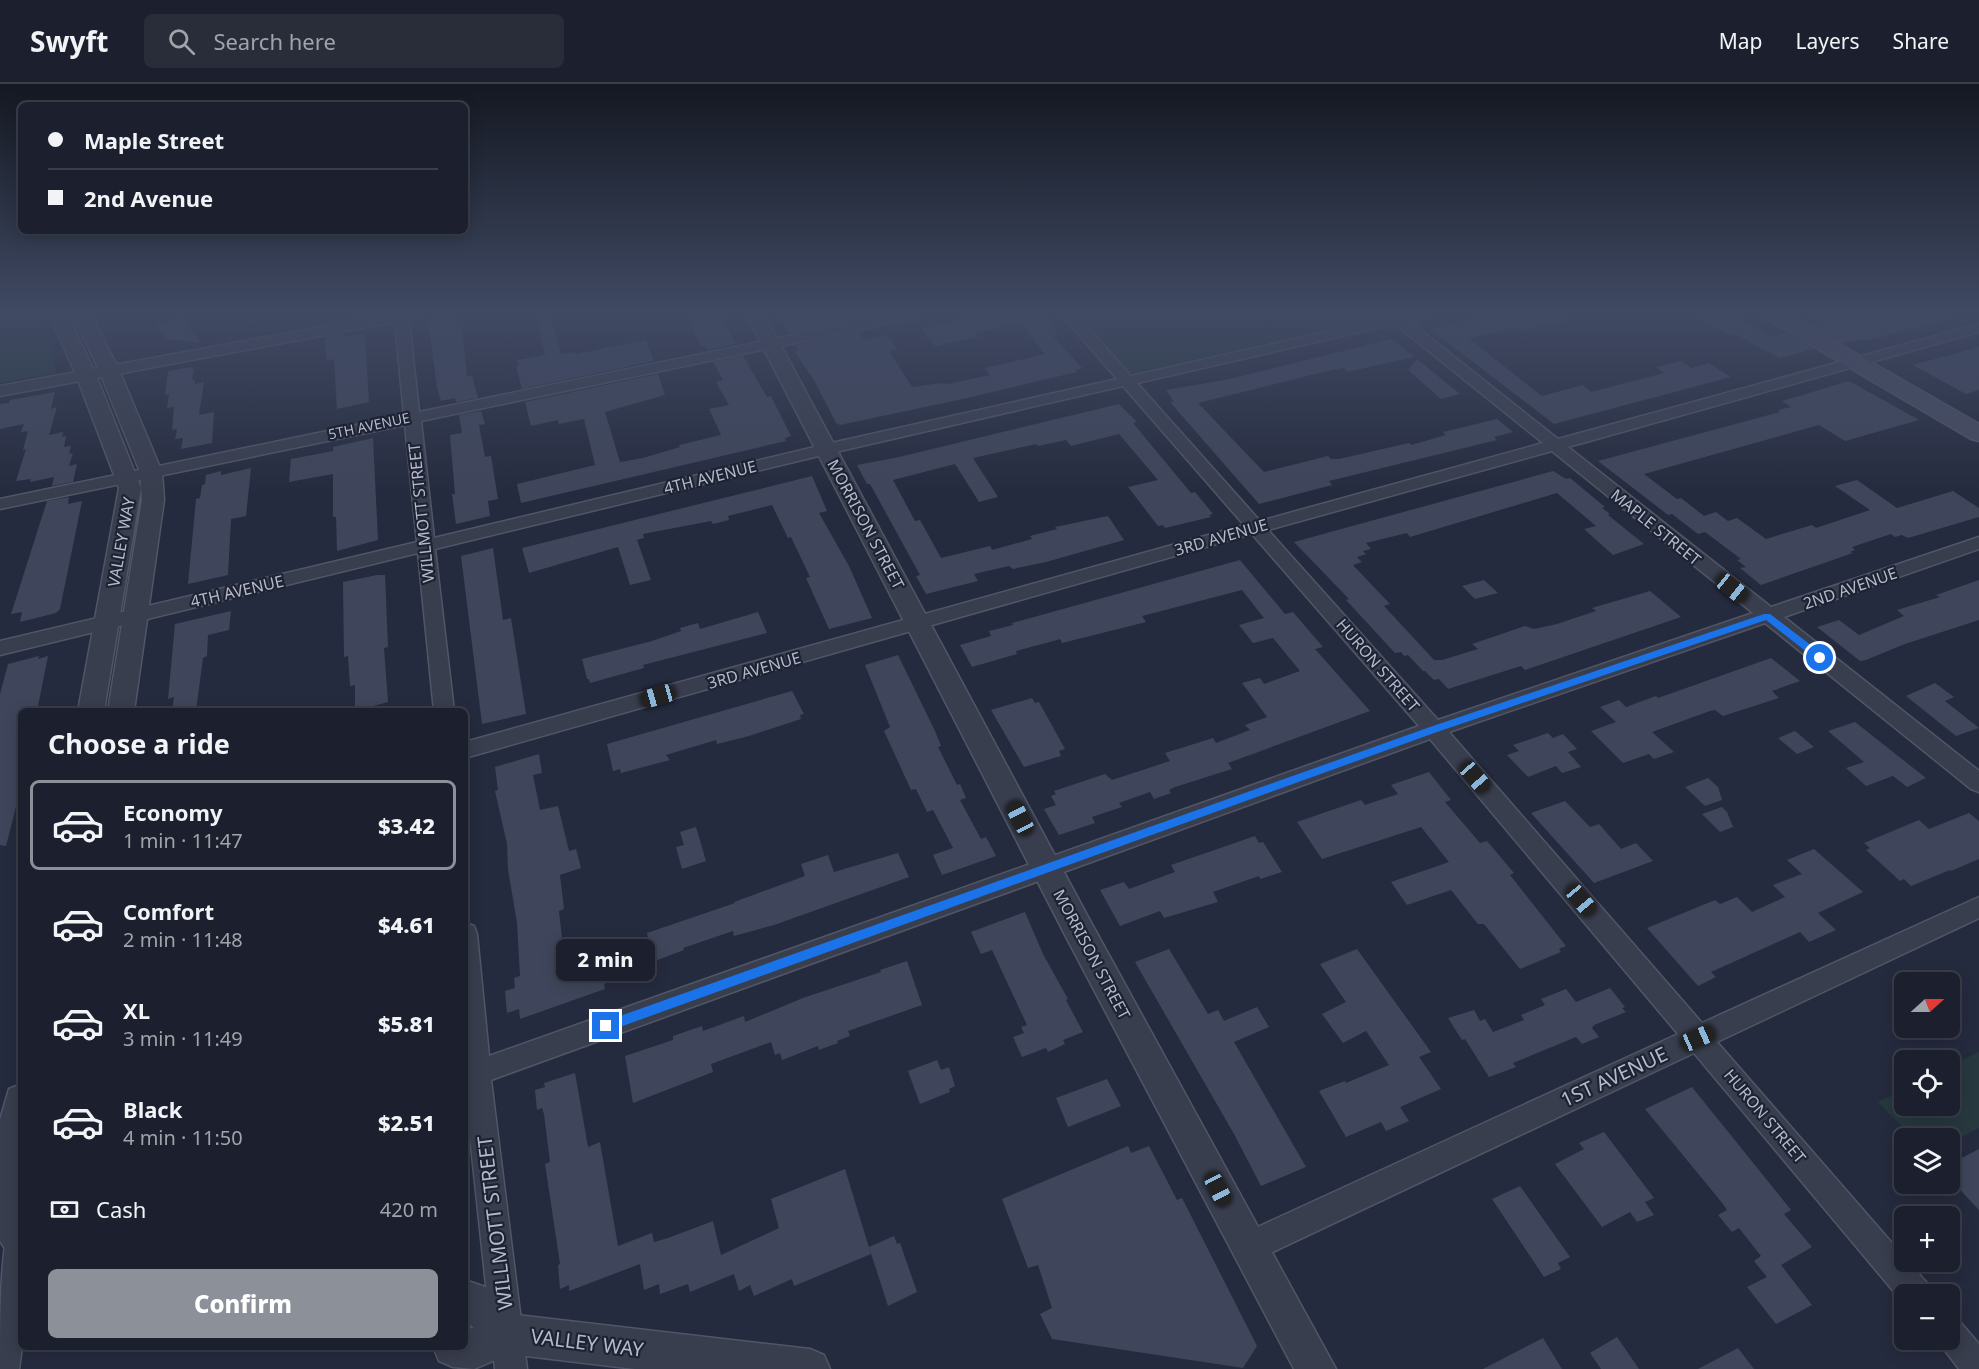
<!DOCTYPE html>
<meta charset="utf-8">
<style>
:root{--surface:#1c202e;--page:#292d3a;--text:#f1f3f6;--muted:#a0a3aa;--line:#3a3e4a;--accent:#8c9099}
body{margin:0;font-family:"Noto Sans",sans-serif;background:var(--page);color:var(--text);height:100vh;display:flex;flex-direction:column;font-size:22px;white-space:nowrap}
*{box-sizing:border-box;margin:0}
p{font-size:20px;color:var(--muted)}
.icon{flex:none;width:33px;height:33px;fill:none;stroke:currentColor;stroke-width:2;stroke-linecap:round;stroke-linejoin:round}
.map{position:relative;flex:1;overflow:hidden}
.side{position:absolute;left:18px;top:624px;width:450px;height:642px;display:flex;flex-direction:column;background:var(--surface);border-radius:9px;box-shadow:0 3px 15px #0003,0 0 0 2px var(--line)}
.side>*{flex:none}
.hud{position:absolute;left:18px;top:18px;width:450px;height:132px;border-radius:9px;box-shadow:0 3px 15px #0003,0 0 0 2px var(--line);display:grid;align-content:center;height:132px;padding:0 30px;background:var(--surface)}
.needle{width:39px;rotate:69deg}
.buttons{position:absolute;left:1894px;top:888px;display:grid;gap:12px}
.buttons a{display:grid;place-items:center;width:66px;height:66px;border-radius:9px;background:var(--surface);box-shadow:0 3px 15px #0003,0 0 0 2px var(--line);font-size:30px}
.end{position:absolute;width:27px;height:27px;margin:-14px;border:8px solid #1a73e8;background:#fff;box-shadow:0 0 0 3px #fff}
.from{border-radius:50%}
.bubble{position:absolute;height:42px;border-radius:9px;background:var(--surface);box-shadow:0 3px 15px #0003,0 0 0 2px var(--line);font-size:20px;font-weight:800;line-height:42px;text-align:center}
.car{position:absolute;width:18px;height:36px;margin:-18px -9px;border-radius:8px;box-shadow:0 0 4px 2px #0007;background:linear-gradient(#222 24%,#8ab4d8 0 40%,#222 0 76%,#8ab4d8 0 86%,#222 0)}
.hud b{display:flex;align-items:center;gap:21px;height:57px;font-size:22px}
.hud b+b{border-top:2px solid var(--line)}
.hud i{width:15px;height:15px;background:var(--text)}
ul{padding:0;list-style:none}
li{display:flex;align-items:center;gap:18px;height:90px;margin:0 12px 9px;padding:0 18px;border:3px solid transparent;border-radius:9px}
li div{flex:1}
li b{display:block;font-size:22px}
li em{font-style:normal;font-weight:800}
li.on{border-color:var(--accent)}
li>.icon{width:54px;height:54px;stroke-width:1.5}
h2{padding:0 30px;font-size:27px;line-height:72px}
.pay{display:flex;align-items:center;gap:15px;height:66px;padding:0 30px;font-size:22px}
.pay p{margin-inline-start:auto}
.primary-button{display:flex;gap:12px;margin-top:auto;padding:12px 30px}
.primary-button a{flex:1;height:69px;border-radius:9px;background:var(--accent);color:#fff;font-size:24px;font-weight:800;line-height:69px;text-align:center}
header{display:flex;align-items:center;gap:36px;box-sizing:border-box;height:84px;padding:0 30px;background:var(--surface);border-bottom:2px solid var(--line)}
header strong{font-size:28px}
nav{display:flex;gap:33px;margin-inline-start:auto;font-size:21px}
.search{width:420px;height:54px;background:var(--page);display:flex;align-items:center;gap:15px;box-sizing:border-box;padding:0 21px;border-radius:9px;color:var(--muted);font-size:22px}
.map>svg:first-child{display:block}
.green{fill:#27383f}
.building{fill:#3f465b}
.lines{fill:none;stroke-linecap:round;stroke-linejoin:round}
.minor-casing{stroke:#515666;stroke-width:3}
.tertiary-casing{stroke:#515666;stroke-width:3}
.secondary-casing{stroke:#515666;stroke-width:3}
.minor{fill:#393e4e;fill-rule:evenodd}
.tertiary{fill:#393e4e;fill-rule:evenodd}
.secondary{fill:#474c61;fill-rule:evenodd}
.route{fill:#1a73e8}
.labels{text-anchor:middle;stroke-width:4.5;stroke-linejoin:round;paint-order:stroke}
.far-street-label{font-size:14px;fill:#b5b9c9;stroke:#1e2334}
.street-label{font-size:16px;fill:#b5b9c9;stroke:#1e2334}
.near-street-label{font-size:20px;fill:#b5b9c9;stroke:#1e2334}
</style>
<header>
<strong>Swyft</strong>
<div class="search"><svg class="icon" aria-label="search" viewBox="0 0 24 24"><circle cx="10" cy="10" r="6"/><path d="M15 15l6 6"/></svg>Search here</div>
<nav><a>Map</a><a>Layers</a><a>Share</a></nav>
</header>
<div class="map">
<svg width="1979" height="1285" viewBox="0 0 1979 1285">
<rect width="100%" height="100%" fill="#252b3e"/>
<path class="green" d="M0,230H41L44,234L56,289L0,299Z
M1074,230H1375L1379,233L1129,291Z
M1979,968V1044L1950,1059V1054H1913L1878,1018L1905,1005V1022H1950V982Z"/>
<path class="building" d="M535,230H550L561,270L575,268L576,270L646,256L654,277L522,305L516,282L519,281L517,276L545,271Z
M706,230H721L736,260L707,266L705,262H701L687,235Z
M778,230H848L852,237L789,250Z
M989,230H1044L1059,250L1052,251L1082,284L1075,286L1077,288L958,316L840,341L836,339L814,296L794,267L798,266L796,261L859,248L864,256L887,251L897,265L889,267L912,303L941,299L948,300L990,291L985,284L1045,270L1020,239L975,249L977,253L935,262L921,244Z
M1495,230H1563L1564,237L1520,247L1515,244L1468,254L1542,312L1583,301L1591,308L1664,289L1656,283L1681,277L1691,284L1709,279L1731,293L1554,340L1430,245Z
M1693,230H1729L1772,253L1786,249L1814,265L1780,274L1769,268H1766L1736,250L1730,252Z
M1808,230H1947L1948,235L1865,257L1860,255L1841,259L1812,242L1823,239Z
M454,232L456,243L462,242L467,293L472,291L478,314L456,318L455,314L441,317L437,303L428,237Z
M181,234L201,259L167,255L157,241Z
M365,249L369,318L337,325L334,275L326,277L325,253L342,250V253Z
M1392,255L1414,273L1347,288L1344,284L1323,288L1198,319L1264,388L1328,372L1331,375H1339L1409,359L1411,361L1446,351L1443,348L1497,335L1513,348L1494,353L1497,356L1329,397L1332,401L1259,420L1170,318H1174L1166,306L1225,296Z
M1979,263V306L1966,310L1913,281Z
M743,272L767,313L771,312L791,352L785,354L786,357L521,419L517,400L595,381L584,335L559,340L558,336L531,342L525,318L658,290L665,311L605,328L620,378L643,374L680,363L679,361L721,351L709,325L729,321L716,298L723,296L713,278Z
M1417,275L1460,310L1441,315L1408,286Z
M191,283V285H194L192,296H195V300L204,298L199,331L214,328L212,359L181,365L183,354L175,355L177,345L172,346L174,323L167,324L169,310L165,311L168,287Z
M1849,297L1919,336L1845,357L1819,341L1644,390L1677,415L1681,414L1704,432L1716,428L1728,437L1737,434L1766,455L1812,441L1816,444L1870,426L1835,402L1857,396L1897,424L1953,407L1979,424V433L1908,454L1902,451L1895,453L1891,450L1852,463L1855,466L1850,468L1853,469L1761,501L1740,484L1746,483L1737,476L1741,475L1705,448L1698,450L1672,430L1668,431L1598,377L1780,328L1778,326L1791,323L1782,317Z
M55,308L51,325L57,323L49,351L63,348L62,353L66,352L64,363L71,362L69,370L73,369L69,382L77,380L73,398L52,402L54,393L30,398L31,395L16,397L26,365L23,366L28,347L21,348L24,340L0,345V320L9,319L10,316Z
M1119,320L1137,338L1133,339L1191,409L1195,408L1213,430L1209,431L1211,433L1165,444L1163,441L1158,442L1128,403L1158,396L1119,350L1071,362L1066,356L1038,362L1036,360L973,374L998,413L979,418L955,380L893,396L915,437L920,436L941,474L990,462L992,466L1032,455L1030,452L1057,445L1055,443L1108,432L1124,456L1046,478L1013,485L1009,482L974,490L978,497L926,510L916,492L920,491L870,400H867L857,381L899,373Z
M481,327L485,340L479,341L485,373L491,372L498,415L488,417L490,432L456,440L452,410H455L450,351L462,349L459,331Z
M373,354L378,456L337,467L336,433H333V390L289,398L291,375L333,367V363Z
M251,384L246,432L231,435L228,491L188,500L196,415L200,414L202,401L205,400L206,391L221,387V391Z
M1553,387L1566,395L1570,394L1605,423L1602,424L1610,430L1608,431L1644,460L1613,471L1584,445L1596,442L1557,409L1410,453L1407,449L1366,459L1371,465L1363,467L1366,470L1357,473L1362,478L1353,481L1390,520L1384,522L1434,576H1442L1478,565L1472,560L1525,542L1534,545L1557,540L1596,527L1592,524L1650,507L1681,533L1525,586L1521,582L1448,605L1439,595L1434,596L1425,587H1423L1408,571L1404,572L1401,568L1395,569L1346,516L1349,515L1294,458Z
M812,392L827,427L819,429L849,482L872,534L829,545L806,494L810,493L791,453L788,454L772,421L728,432L729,436L713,440L711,437L643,450L644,454L637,456L651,496L630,501L618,463L529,489L522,464Z
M69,413L68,420L82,417L60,525L56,529L20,538L22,528L11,530L47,417Z
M493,464L503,536L511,534L526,630L482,640L461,472Z
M1240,476L1285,530L1293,528L1323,563L1315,565L1370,627L1228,679L1232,685L1175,703L1169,706L1171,709L1154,715L1150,708L1119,719L1122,723L1092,733L1095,739L1059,751L1044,725L1056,721L1051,712L1056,710L1054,707L1105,690L1112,696L1170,677L1165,669L1213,654L1216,659L1250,646L1245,641L1267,633L1242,599L1260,594L1264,600L1300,587L1273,554L1253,559L1239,541L1264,534L1242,506L1142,532L1146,538L1062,559L1060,555L1057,556L1016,567L1017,570L972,583L960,561L991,552L989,547L1013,541L1012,539Z
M377,491H385L388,563L384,564L388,618L355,627V601L350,602L348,572L344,573L343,498Z
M1484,496L1498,509L1475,515L1462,502Z
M1979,496V536L1905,560L1866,576L1860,577L1817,543L1839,536L1859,551L1904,532L1897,526L1940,513L1936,511Z
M231,527L229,546L208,551L207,572L203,574L196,627H172L174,613L168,615L175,540Z
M758,528L767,549L643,581L644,584L590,599L589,595H587L582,575L652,557L681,547L680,544L698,539L700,545Z
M898,571L935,647L941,662L938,663L957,701L960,700L966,714L960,716L981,755L986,753L996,772L942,791L933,771L953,764L933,726L927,728L916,705L911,706L884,647L890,643L865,581Z
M39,572L38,575L48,572L37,627H21V703L6,762L0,761V610L8,580Z
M1771,574L1800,597L1772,607L1779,614L1723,632L1715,626L1710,627L1652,648L1674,668L1654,675L1649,670L1623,679L1591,647L1616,638L1600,623L1619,616L1626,623L1656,612L1658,614Z
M1935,599L1954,613L1945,617L1979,644L1956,652L1906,612Z
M792,607L804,630L800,631L801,635L749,652L717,660L716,656L666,671L670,676L621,689L620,685L613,687L607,660Z
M1032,614L1035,619L1039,618L1065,665L1059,667L1061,672L1024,683L991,626Z
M1855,638L1926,694L1907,703L1893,692L1866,702L1846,684L1864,678L1828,647Z
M1795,647L1814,663L1797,670L1778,654Z
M1548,649L1553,654L1563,650L1577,665L1568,668L1581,683L1562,689L1556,682L1528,693L1507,671L1519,667L1513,661Z
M539,670L542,689L533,691L540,726L558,722L569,767L576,765L581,784L560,791L564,825L559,827L565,881L648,854L647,849L735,819L734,818L805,792L801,780L828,771L834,788L898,769L909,793L774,841L734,852L733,847L683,864L684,866L652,878L653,882L604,900L605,905L520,935L519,925L507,929L505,907L515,904L514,894L520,892L517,839L508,785L507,760L495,707L498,706L495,683Z
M1429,688L1451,716L1445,718L1480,759L1487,757L1514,789L1510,791L1566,862L1559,865L1561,868L1520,885L1484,840H1478L1451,806L1407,821L1391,798L1449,778L1421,743L1322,775L1297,738L1361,716L1365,721L1398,710L1391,701Z
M1708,694L1718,703L1722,716L1705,722L1685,703Z
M1565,717L1590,743L1599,740L1621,765L1636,759L1653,777L1594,799L1531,729Z
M1722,723L1727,728L1733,743L1720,748L1702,730Z
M1969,729L1979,737V775L1951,787L1950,786L1911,802L1904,795L1900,797L1866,766L1870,764L1864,759L1919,736L1929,745Z
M696,743L706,777L682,785L676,763L684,761L680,748Z
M1255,752L1259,759L1263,758L1282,788L1260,795L1259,792L1213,808L1218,818L1164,834L1160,827L1120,842L1100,806L1124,798L1129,805L1175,788L1171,781Z
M1814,765L1863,808L1818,829L1836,846L1809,858L1800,848L1711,888L1716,893L1698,902L1647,844L1715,816L1720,820L1737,813L1752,828L1785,813L1773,801L1802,790L1787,776Z
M1025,828L1043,870L1068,915L1066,916L1083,948L1063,956L1065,960L1048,968L1046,964L1022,973L1013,953L1024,949L1021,943L1027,941L992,866L981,870L971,848Z
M1169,865L1208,930L1218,926L1224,937L1257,923L1269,943L1234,958L1306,1083L1261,1102L1234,1050L1135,878Z
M1357,865L1431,968L1419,973L1441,1005L1400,1023L1409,1037L1386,1047L1381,1038L1346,1053L1319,1007L1345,997L1346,999L1389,981L1366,947L1343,959L1322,930L1346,918L1320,880Z
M907,877L922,921L848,947L850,952L837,957L838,959L819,966L818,962L782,976L780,969L775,971L771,958L711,980L713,988L633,1019L625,972L673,956V952L702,942L703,947L744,932L745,938L803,914L881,888L880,886Z
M1610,904L1625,923L1622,924L1626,928L1594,941L1592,944L1599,953L1582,960L1576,953L1513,979L1516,983L1489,993L1465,955L1462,956L1448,934L1474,926L1480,937L1485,935L1493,948L1524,936L1521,931L1545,921L1541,915L1566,905L1576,918Z
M937,976L941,986L949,983L955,1002L949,1005L950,1008L920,1020L908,987Z
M575,989L588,1063L600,1058L618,1162L652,1149L654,1158L668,1154L713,1137L721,1171L779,1144L771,1115L845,1085L871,1170L794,1202L792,1195L754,1212L750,1201L739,1207L734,1190L690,1208L688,1200L660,1210L659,1200L644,1206L640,1180L569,1207V1201L560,1205L558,1181L560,1180L545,1080L550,1078L544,1030L542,1024L537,1026L535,1006L545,1003L544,999Z
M1107,995L1121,1022L1068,1043L1056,1014Z
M1692,1003L1791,1126L1784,1130L1812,1163L1781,1181L1812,1221L1776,1240L1747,1203L1767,1193L1754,1177L1761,1172L1739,1144L1732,1148L1718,1131L1727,1126L1723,1120L1645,1025Z
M1604,1048L1654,1114L1645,1118L1654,1131L1637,1138L1630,1128L1602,1143L1555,1080L1584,1065L1579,1059Z
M1128,1062L1131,1069L1149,1062L1177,1116L1182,1114L1257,1262L1243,1284L1052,1255L1040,1230L1052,1224L1038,1181L1028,1184L1002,1115Z
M1979,1065V1126L1950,1095V1080Z
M1520,1102L1570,1173L1558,1179L1561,1185L1544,1193L1492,1115Z
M894,1152L897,1160L900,1159L917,1208L888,1222L869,1163Z
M1617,1253L1639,1285H1601L1590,1269Z
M1543,1254L1562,1285H1483Z
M1738,1264L1754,1285H1698Z"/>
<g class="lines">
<defs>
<path id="minor" d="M392,230H422L420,233L409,235L419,328L895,230H922L915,234L421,337L434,454L827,360L1117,295L1061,230H1076L1131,292L1387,234L1384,230H1429L1427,233L1409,237L1558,355L1979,240V248L1568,363L1771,523L1979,453V465L1784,533L1979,687V708L1971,705L1765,539L1449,648L1702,939L1979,813V834L1717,958L1905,1174V1178H1908L1927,1199L1931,1210H1905V1221L1694,969L1260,1174L1249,1178L1238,1174L1234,1163L1238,1152L1678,950L1430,655L491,996L527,1285H495L465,1006V839L474,842L477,850L489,972L1419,642L1252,450L465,674V658L1244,441L1123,302L827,370L435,465L454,627H434L418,469L0,571V557L417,458L405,341L0,425V415L404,331L395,238L0,312V302ZM1395,240L1543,359L1260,437L1137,299ZM1552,367L1753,529L1438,636L1268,446Z
M18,1139L21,1140L22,1263L19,1285H0C0,1246 0,1178 8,1144Z
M1950,1234L1961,1239L1979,1260V1285H1959L1937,1256H1950Z"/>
<path id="tertiary" d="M49,230H67L96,291L141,404L104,627H78L119,404L76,291Z
M73,230H91L119,286L162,388L164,416L134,627H108L142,416L140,388L99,286Z
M746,230H764L1087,831L1336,1285H1294L1065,851Z
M21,1000V1175L8,1169L0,1157V1036L9,1005Z
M465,1196L491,1205L517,1231L810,1265L824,1271L830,1285H635L509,1270L474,1285L453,1283L439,1277L433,1263H465V1245L474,1244L465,1236Z"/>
<path id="secondary" d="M1762,230H1787L1979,340V357L1971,355L1765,234Z"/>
</defs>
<use href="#minor" class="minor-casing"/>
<use href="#tertiary" class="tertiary-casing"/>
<use href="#secondary" class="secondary-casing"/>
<use href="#minor" class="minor"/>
<use href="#tertiary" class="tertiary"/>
<use href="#secondary" class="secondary"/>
</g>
<linearGradient id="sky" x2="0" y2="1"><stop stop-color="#141822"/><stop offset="0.56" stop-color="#404a63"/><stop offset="1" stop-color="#404a63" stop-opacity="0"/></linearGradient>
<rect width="1979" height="410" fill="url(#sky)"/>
<path class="route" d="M1764,530H1770L1824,571V576H1817L1766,536L1437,648L606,948L600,942L606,937L1430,643Z"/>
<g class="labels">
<g class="far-street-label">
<text transform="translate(369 342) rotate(-12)" y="5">5TH AVENUE</text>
</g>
<g class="street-label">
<text transform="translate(710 393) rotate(-14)" y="6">4TH AVENUE</text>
<text transform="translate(421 429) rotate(-96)" y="6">WILLMOTT STREET</text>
<text transform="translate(866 440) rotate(62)" y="6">MORRISON STREET</text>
<text transform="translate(1656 443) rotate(39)" y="6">MAPLE STREET</text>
<text transform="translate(1221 453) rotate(-16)" y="6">3RD AVENUE</text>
<text transform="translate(121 458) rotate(-80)" y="6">VALLEY WAY</text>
<text transform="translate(1850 504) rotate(-19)" y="6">2ND AVENUE</text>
<text transform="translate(237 507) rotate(-13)" y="6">4TH AVENUE</text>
<text transform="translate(1378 581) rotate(49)" y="6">HURON STREET</text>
<text transform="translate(754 586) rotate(-16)" y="6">3RD AVENUE</text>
<text transform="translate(1092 870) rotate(62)" y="6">MORRISON STREET</text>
<text transform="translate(1765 1032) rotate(50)" y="6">HURON STREET</text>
</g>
<g class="near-street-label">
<text transform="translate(1614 993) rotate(-25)" y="7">1ST AVENUE</text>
<text transform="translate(495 1139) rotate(-97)" y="7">WILLMOTT STREET</text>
<text transform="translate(587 1259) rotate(7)" y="7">VALLEY WAY</text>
</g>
</g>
</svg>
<div class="buttons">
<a><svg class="needle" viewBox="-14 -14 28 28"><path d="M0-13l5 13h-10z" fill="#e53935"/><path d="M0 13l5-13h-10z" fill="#a0a3aa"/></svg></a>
<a><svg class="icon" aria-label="locate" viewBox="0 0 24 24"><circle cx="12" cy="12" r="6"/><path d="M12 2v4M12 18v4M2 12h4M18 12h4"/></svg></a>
<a><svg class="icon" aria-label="layers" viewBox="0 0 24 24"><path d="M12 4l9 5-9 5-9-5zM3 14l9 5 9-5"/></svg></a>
<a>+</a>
<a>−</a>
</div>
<i class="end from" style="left:1820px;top:574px"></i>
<i class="end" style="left:606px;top:942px"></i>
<div class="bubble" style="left:556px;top:855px;width:99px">2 min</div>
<i class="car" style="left:1732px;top:504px;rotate:129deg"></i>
<i class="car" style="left:658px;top:612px;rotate:254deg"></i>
<i class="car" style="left:1475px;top:693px;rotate:139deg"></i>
<i class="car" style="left:1020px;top:734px;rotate:332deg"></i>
<i class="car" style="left:1581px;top:816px;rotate:140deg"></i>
<i class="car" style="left:1698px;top:954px;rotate:66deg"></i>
<i class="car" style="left:1218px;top:1105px;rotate:152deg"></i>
<div class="hud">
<b><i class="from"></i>Maple Street</b>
<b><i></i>2nd Avenue</b>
</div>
<section class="side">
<h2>Choose a ride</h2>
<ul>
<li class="on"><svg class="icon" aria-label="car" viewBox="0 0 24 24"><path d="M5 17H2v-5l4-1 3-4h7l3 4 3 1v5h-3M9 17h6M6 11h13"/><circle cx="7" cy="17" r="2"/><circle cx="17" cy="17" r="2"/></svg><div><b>Economy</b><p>1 min · 11:47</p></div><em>$3.42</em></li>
<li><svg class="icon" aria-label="car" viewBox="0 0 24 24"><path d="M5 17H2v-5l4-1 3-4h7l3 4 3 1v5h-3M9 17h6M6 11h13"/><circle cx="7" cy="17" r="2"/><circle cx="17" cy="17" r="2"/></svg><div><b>Comfort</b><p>2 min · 11:48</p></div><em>$4.61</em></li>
<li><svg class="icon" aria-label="car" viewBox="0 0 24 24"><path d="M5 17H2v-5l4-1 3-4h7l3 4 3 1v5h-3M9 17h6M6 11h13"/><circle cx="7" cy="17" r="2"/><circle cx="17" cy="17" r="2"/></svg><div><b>XL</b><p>3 min · 11:49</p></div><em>$5.81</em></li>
<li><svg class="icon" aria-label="car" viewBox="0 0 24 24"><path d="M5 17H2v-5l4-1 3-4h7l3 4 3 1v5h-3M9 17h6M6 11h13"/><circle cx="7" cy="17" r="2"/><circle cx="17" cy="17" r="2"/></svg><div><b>Black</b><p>4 min · 11:50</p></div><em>$2.51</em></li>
</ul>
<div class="pay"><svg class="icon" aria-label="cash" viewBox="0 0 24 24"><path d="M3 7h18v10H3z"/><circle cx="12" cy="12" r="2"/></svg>Cash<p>420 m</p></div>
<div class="primary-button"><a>Confirm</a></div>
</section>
</div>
